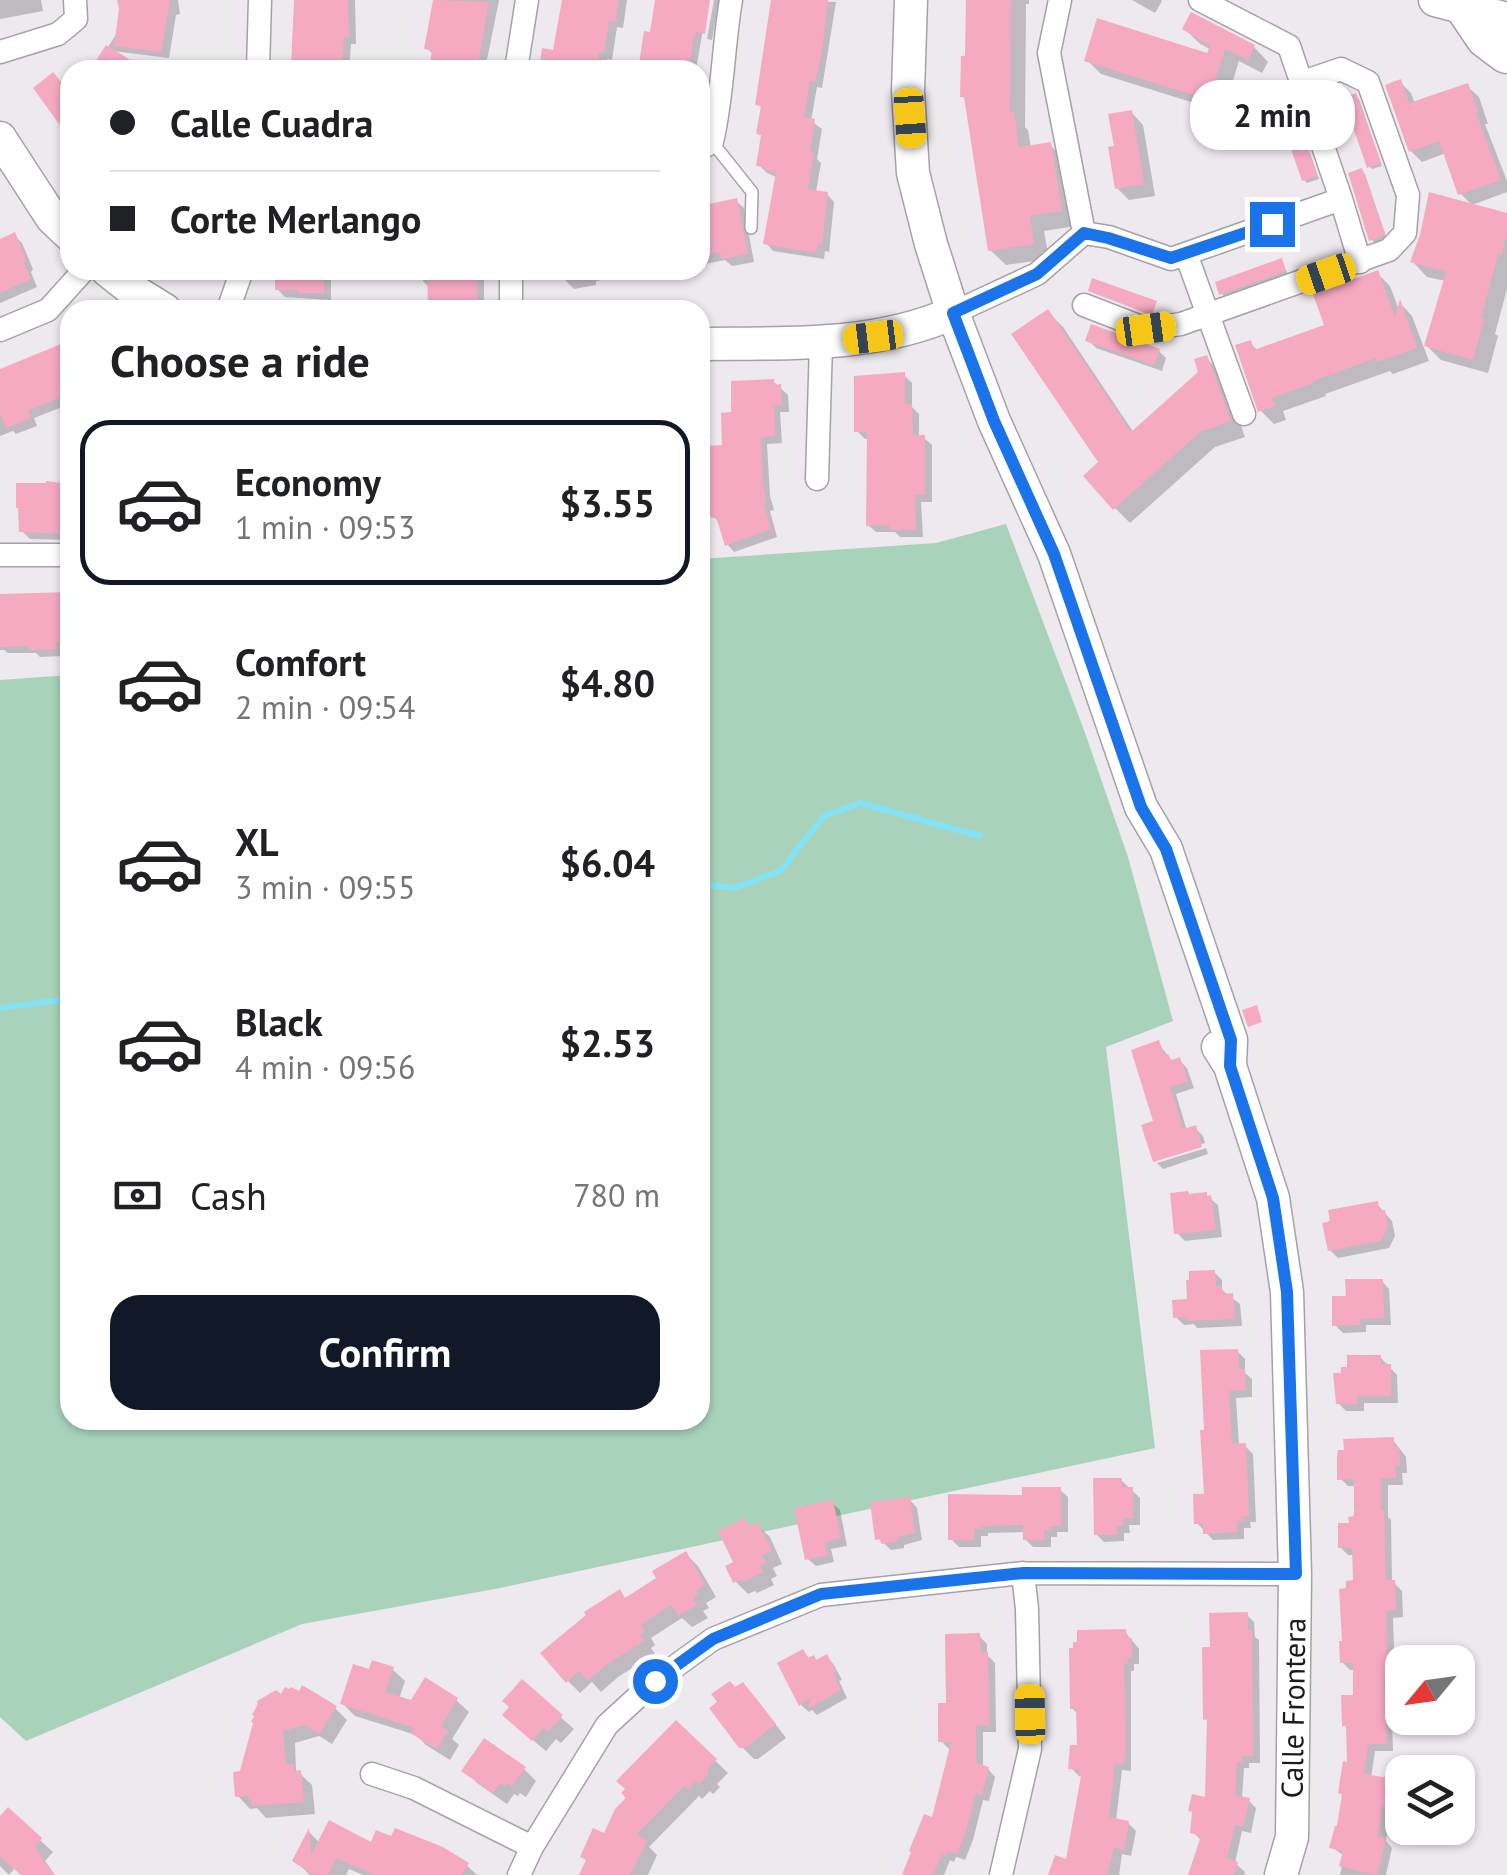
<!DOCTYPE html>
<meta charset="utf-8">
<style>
:root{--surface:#fff;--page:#f6f6f6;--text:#202124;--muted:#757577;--line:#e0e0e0;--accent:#111827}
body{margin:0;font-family:"PT Sans",sans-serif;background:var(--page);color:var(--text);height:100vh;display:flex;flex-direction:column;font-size:38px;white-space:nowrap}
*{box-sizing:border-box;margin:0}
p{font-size:32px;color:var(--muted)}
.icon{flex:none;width:55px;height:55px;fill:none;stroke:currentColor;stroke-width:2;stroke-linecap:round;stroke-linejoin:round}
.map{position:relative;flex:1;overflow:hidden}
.details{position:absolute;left:60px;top:300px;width:650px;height:1130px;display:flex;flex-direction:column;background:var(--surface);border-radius:30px;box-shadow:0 2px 8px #0004}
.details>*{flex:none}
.guide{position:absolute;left:60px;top:60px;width:650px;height:220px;border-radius:30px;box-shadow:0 2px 8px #0004;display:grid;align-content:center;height:220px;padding:0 50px;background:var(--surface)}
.needle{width:65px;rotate:241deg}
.tools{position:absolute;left:1385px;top:1645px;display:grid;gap:20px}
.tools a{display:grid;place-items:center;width:90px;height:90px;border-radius:20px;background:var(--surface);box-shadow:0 2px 8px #0004;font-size:50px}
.end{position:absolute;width:45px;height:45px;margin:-22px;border:12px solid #1a73e8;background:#fff;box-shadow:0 0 0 5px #fff}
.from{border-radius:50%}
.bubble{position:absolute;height:70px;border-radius:30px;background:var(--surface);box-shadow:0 2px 8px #0004;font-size:32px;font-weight:800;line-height:70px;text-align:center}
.car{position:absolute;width:30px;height:60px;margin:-30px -15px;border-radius:12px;box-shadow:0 0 8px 2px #0007;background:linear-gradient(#f5c518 24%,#345 0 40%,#f5c518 0 76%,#345 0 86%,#f5c518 0)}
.guide b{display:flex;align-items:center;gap:35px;height:95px;font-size:38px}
.guide b+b{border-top:2px solid var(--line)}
.guide i{width:25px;height:25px;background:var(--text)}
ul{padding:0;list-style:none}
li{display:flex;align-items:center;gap:30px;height:165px;margin:0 20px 15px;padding:0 30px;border:5px solid transparent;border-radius:30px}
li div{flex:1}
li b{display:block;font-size:38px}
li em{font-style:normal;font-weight:800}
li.selected{border-color:var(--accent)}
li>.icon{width:90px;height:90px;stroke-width:1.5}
h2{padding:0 50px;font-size:45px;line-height:120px}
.pay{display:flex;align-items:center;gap:25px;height:110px;padding:0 50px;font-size:38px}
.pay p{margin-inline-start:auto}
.button{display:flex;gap:20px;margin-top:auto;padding:20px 50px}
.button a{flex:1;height:115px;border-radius:30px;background:var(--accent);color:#fff;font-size:40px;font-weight:800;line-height:115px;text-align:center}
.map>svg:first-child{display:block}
.grass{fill:#a8d3ba}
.shadow{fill:#0003}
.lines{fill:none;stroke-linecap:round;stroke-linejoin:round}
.stream{stroke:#83e3f5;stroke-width:6}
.building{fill:#f6aac2}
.lane-casing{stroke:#a6a1a7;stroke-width:14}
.street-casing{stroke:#a6a1a7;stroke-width:25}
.secondary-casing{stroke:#a6a1a7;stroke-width:35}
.highway-casing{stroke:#a6a1a7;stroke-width:45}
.lane{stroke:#fff;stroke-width:11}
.street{stroke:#fff;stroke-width:22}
.secondary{stroke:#fff;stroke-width:32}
.highway{stroke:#fff;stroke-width:42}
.route{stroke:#1a73e8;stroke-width:12}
.labels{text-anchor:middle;stroke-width:8;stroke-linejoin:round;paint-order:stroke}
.street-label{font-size:30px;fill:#1c1a1c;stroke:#fff}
</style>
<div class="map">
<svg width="1507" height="1875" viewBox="0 0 1507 1875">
<rect width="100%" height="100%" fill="#eee9ef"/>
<path class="grass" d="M1006,524L1084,730L1128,857L1173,1021L1106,1047L1155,1448L500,1588L302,1624L26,1741L0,1717V680L70,675V1420H700V559L936,543Z"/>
<path class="shadow" d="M0,0H41L43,11L0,19Z
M120,0H178L180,14L176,15L169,58L112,51L141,70H93L119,30Z
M295,0H355L356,44H351L349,70H294Z
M435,0H499L485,70H432L434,55L426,48Z
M564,0H627L623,28L617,27L612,60L607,59L605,70H542L555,53Z
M657,0H708L696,70H634V66H641L652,35Z
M714,0H719L712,40L707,39Z
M773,0L836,2L822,88L817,87L811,121L822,129L817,159L821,163L816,192L827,194L834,202L829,252L825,251L824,259L773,251L766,243L778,178L767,173L759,165L763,138L759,133L763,109L758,104Z
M968,0H1029V4H1026L1025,127L1028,130L1031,148L1050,145L1066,161L1076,226L1044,231L1049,259L1006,265L990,250L967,101L962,96L967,58Z
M1132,0H1161L1162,1L1155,13Z
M1185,29L1254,47L1268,62L1262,73L1239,61L1223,112L1101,74L1087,60L1209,56L1211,50L1199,43Z
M1400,82L1411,93L1415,104L1467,86L1479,97L1488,124H1485L1507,181V192L1472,205L1460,193L1446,153L1422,162L1411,151Z
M1355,96L1359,99L1382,166L1372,169L1369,166Z
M1293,110L1296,113L1319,179L1307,183L1304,180Z
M1131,112L1143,125L1155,196L1129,200L1117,188L1116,148Z
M1362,171L1365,174L1386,237L1375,243L1372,240Z
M736,201L744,208L754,262L732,266L725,260L700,265V208Z
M1507,216V289L1495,334L1498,336L1488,373L1441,360L1427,346L1446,281L1427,277L1413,262Z
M14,235L22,243L33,269L31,272L37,287L0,303V241Z
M1281,261L1288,274L1224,296L1221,293Z
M174,270H227V275H179Z
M277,270H331V300L285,297L277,289Z
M423,270H484V310H431L430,288L423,281Z
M564,270H657V271L596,281V285L574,289L566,281Z
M1377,273L1390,286L1399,310L1401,304L1412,316L1429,361L1393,374L1390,371L1325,394L1326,396L1283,411L1286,420L1274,424L1261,411L1250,343L1258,351L1327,327Z
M1048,312L1063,327L1134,433L1201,373L1206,358L1222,373L1245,437L1215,447L1130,523L1115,508L1101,463Z
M1088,340L1159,351L1166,358L1162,371L1096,348Z
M70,343V404L34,418L37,426L16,434L13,431L0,436V372Z
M904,375L912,383V407L919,414V438H924L932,445V502H921L923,537H900L895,532H876L868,525L870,439H865L857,431Z
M773,381L788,395L789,412H780L782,443L767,444L770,496L774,510L770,511L777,537L734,552L727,544L721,524L714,517L710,493L734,415Z
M70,484V540L30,539L22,531Z
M70,594V649H62L63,656L40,657L36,653H8L4,650H0V597Z
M1158,1043L1173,1062L1179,1060L1187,1068L1194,1088L1176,1094L1187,1131L1195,1128L1203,1136L1205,1143L1156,1158V1162L1155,1161Z
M1206,1148L1208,1154L1163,1169L1157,1163Z
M1206,1195L1218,1205L1222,1237L1185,1241L1177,1233Z
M1377,1204L1392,1221L1395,1236L1389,1248L1338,1258L1330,1250Z
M1214,1272L1222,1280V1290L1240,1304L1242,1326L1197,1328L1194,1324L1184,1325L1176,1317Z
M1382,1281L1389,1289L1391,1325H1366V1332L1343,1333L1335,1325L1349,1298Z
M1237,1351L1245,1359V1373L1252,1379V1397L1236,1398L1239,1446H1245L1253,1454L1256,1522H1250L1251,1528H1244V1539L1213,1540L1197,1523L1206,1496Z
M1380,1357L1397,1375L1398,1403H1364V1411H1346L1338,1403L1344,1376Z
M1393,1440L1406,1457L1407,1473H1402L1403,1485H1388V1517L1391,1520L1392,1581L1402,1591L1403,1617L1393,1618L1395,1683H1392L1391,1695L1393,1751H1375L1371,1778L1395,1781L1402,1789L1399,1814L1390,1812L1386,1841L1392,1848L1386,1875H1340L1344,1856L1332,1847L1344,1796L1340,1793L1350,1765L1349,1729L1345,1725L1356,1697L1355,1670H1350L1342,1662L1356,1583L1355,1555H1348L1340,1547L1357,1519V1486H1348L1340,1478Z
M1121,1480L1140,1498V1525H1129L1130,1533H1124V1541L1104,1542L1096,1534Z
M1060,1490L1068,1497V1532H1057V1537H1051V1547H1033L1025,1539V1532L988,1533V1536H981V1547H959L951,1539L1025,1498Z
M910,1500L917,1508L922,1540L904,1545V1548L891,1550L878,1538Z
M832,1503L840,1510L847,1546L831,1549L834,1562L816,1566L808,1559Z
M745,1521L751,1528L757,1525L770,1537L782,1564L773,1568L777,1576L771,1579L774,1585L757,1593L755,1591L748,1594L736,1582V1564Z
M686,1554L698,1566L716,1597L706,1603L709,1608L703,1611L708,1618L692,1627L682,1618L651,1638L655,1645L651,1648L655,1654L618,1677L601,1692L592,1682L580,1693L568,1681L626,1600L659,1579Z
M1247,1615L1254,1622L1255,1637L1259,1640L1260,1763H1249V1768H1244L1242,1799L1248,1800L1256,1808L1251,1833L1242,1831L1235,1863L1245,1872L1244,1875H1190L1202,1841L1193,1832L1208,1800L1210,1723L1205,1718L1212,1649Z
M1125,1632L1139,1649V1664H1134V1671H1131V1771L1122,1770L1116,1821L1128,1823L1136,1831L1131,1856L1122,1854L1119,1875H1051L1068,1862L1083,1777L1079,1776L1071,1768L1080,1748L1079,1715L1072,1708Z
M979,1636L987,1644V1655L995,1663L996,1732H983V1768L988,1769L995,1777L989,1801L983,1800L973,1840L965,1860L956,1857L954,1862L950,1860L944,1875H905L934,1821L952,1749H949L941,1741L949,1705Z
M803,1652L810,1659L818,1662L827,1657L834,1665L842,1680L839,1681L847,1698L817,1715L812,1710L809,1712L801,1705L780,1664Z
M392,1669L405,1681L399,1699L412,1703L456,1700L469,1712L452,1739L459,1745L450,1760L426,1745L416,1735L355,1716L343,1704Z
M522,1683L574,1729L561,1743L556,1739L546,1751L517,1727Z
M736,1690L755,1697L786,1738L758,1759H754L741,1746Z
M282,1697L335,1708L347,1720L332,1744L319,1736L295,1743L296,1770L312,1785L315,1814L266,1818L257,1808L250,1809L238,1796L242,1774Z
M676,1723L728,1773L717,1784L720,1787L713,1794L710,1791L702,1799L699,1796L649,1847L657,1855L648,1875H582Z
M524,1769L536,1781L526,1797L520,1793L518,1796L514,1794L507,1804L477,1783L465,1770Z
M8,1811L53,1852L45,1861L55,1875H23L15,1868L9,1875L0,1866V1818Z
M309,1832L320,1843L372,1845L461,1860L477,1875H363L349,1869L346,1875H310L295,1861Z"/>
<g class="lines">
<path class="stream" d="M700,884L735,888L780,871L824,816L860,803L980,836
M0,1008L70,999"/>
</g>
<path class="building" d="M117,0H170L161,52L114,46L119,9Z
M294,0H348L349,37H344L342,70L291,67Z
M433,0L489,2L477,70H429L432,50L424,49Z
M562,0H619L615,22L609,21L604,53L599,52L597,70H539L542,48L553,50Z
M655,0H710L705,34L696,32V35L694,34L690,62L680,61L678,70H638L644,31L650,32Z
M771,0H828L822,50L815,82L810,81L804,117L815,119L810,152L814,153L808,189L828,192L822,245L818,244L816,253L763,244L776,172L764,170V167L756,166L761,135L756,134L761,106L755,105Z
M966,0H1011L1010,112L1014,111L1019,147L1051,142L1062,211L1030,216L1034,244L988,251L964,97H960L961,56H965Z
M1191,12L1255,45L1248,60L1225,49L1209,100L1084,61L1097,18L1207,53L1210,46L1182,29Z
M106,45L124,56L146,70H90Z
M53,72L62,83L70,76V139L33,88Z
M1401,79L1409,103L1468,83L1478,112L1476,113L1501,180L1458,195L1439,141L1409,152L1385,85Z
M1356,93L1381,163L1367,168L1343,98Z
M1294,107L1317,176L1302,181L1278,112Z
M1132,110L1144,184L1115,189L1108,147L1114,146L1108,114Z
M1362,168L1385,233L1381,237L1369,241L1348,173Z
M1429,192L1507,213V234L1501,255L1498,254L1481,318L1484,319L1473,360L1424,346L1446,272L1410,262L1420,235Z
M737,198L748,254L722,259L720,252L700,256V206Z
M15,232L26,260L24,263L31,279L0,293V239Z
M1282,258L1286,271L1219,295L1215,282Z
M275,270H324V293H298V290H275Z
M427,270H476L478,310H428Z
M1378,270L1395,317L1400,299L1417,348L1377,362L1376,358L1313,381L1314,383L1272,398L1275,406L1258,412L1235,345L1251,340L1254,350L1324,325L1313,294Z
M1092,278L1157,301L1153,313L1148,314L1088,291Z
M1048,309L1131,432L1198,372L1194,359L1207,355L1231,421L1200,432L1113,510L1083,476L1098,462L1011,334Z
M1091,324L1160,349L1154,365L1085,341Z
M66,342L70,353V394L28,410L31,418L6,428L0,413V369Z
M905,372V404H912L913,435H925V495H915L916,530H890L889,525L866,526L867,432H854V376Z
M774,379V385L781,384L782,405L774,406L775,436L761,437L763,486L767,503L764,504L771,529L725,546L716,517L711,518L704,492L708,491L706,446L722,445L721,413L731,412V381Z
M46,481L70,484V534L19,532L18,508H16V483H46Z
M70,592V642H56V649L29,650V646L0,647V594Z
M1257,1005L1262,1022L1248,1027L1242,1010Z
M1159,1040L1164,1055L1168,1054L1171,1060L1180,1057L1188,1081L1170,1087L1183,1129L1196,1125L1202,1147L1153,1162L1141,1125L1153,1121L1131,1050Z
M1188,1191L1189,1194L1207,1192V1196L1211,1195L1216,1230L1174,1234L1170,1193Z
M1378,1201L1379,1211L1385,1210L1388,1227L1381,1241L1328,1251L1322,1223L1330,1221L1328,1210Z
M1215,1270L1216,1286H1222L1223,1294L1233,1293L1235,1319L1187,1321V1317L1173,1318L1172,1300L1187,1299L1186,1280H1189V1271Z
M1345,1279H1383L1384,1318L1359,1319L1360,1325L1332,1326V1296H1346Z
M1238,1349L1239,1369H1245L1246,1390L1229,1391L1232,1444L1246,1443L1249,1516H1244V1521H1237V1532L1203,1534V1524H1194L1193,1494H1204L1200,1430H1204L1200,1350Z
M1347,1355H1381V1364H1391V1396H1357V1404H1336L1333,1373H1341V1367H1347Z
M1394,1437V1447H1399L1400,1466H1395L1396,1478H1381V1510H1384L1386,1580H1395L1396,1610L1386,1611L1388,1676H1385L1384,1686L1387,1744H1368L1364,1774L1396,1779L1392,1808L1382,1806L1378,1836L1386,1838L1377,1875H1374L1339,1866L1343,1851L1329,1848L1335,1826H1337L1342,1794L1338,1793L1343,1761L1347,1762L1346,1726H1342L1341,1695H1353V1663H1340L1339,1641H1342L1339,1589L1346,1588V1581L1353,1580L1352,1548H1338V1523H1349L1348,1517L1354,1516V1479L1337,1480V1456L1338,1450H1344L1343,1439Z
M1093,1478H1122V1487H1133V1519L1123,1518V1526H1117V1535H1094Z
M1022,1487H1061V1526H1050V1530H1044V1540H1023V1525L982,1526V1529H974V1540H948V1494L1022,1495Z
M910,1497L915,1533L897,1537L898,1541L881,1544L880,1539L875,1540L870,1502Z
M833,1500L841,1538L825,1542L828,1555L805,1560L794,1508Z
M745,1518L749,1526L758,1522L772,1551L762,1555L766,1563L760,1566L763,1572L743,1582L741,1580L733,1583L725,1566L733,1562L718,1531Z
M686,1551L705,1584L696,1590L698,1595L693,1598L697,1605L678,1616L671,1605L641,1625L645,1632L640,1634L644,1641L606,1665L587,1681L579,1671L566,1683L540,1653L586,1615L584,1612L620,1589L625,1598L656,1578L652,1571Z
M1248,1612V1630H1252L1253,1756H1242V1762H1237L1235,1795L1250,1798L1243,1827L1235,1825L1227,1858L1238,1862L1234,1875H1188L1201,1836L1190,1833L1192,1812L1188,1811L1192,1794L1205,1797L1207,1719L1203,1720L1202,1647H1210L1209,1613Z
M1126,1629L1127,1638H1132V1657L1127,1658L1128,1664H1124L1126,1748L1124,1764L1115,1763L1109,1817L1129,1821L1124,1850L1114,1848L1107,1875H1048L1055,1855L1066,1859L1081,1776H1078L1079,1770L1068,1769L1070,1745H1077L1076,1709H1070L1069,1648H1073V1642H1077V1630Z
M980,1633L981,1652H988L989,1698V1726L976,1725V1763L989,1767L982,1795L976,1793L966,1831L957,1854L948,1851L946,1856L942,1854L933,1875H902L911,1852L909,1851L924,1814L932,1817L951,1742H938V1703H946L945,1634Z
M803,1649L808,1658L814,1655L816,1660L827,1654L836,1672L833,1673L841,1690L808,1709L811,1697L799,1706L777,1663Z
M372,1660L394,1667L385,1692L411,1700L425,1677L458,1698L441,1726L448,1731L437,1749L410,1733L414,1728L340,1704L353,1664L369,1669Z
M522,1679L563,1715L548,1732L543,1728L532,1741L502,1715L509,1707L502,1701Z
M730,1681L735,1687L743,1682L776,1724L745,1748H739L709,1708L717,1702L711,1694Z
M302,1685L337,1706L319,1734L305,1725L283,1731L286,1764H294V1771L301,1770L304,1802L252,1806L251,1799H248V1796L235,1797L233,1772L240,1771L253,1723L251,1722L254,1716L252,1715L258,1704L257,1701L276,1690L281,1694L285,1687L289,1689L291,1687L299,1691Z
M676,1720L717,1759L707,1770L709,1773L699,1784L696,1781L688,1789L685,1785L637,1834L647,1841L630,1875H579L586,1860L580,1857L593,1828L604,1833L615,1809L626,1798L621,1793L625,1789L616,1781Z
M484,1738L526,1767L512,1786L507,1783L504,1786L500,1783L493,1793L461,1771Z
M8,1807L42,1838L35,1847L54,1875H21L0,1856V1816Z
M329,1820L371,1842L376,1830L391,1836L395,1828L443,1847L469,1863L462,1875H375L336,1858L328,1875H314L292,1861L309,1828L311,1855Z"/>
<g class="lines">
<defs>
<path id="lane" d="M712,142L752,192L751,228"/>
<path id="street" d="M1060,0L1049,53L1084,233L1109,237L1171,259L1341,199L1360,262
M1200,0L1289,46L1341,199
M0,52L58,34L76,19L75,0
M258,70L260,0
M516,70L527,0
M700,149L712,142C723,95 723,47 731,0
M1186,254L1244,414
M511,270V310
M1084,305L1146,329L1181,324L1389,250L1405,233L1408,195L1368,82L1341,69L1300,83
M228,310L242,270
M953,313L1037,274L1084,233
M0,330L48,310L84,270
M817,479L821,343
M0,555H70
M372,1774L414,1788L532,1847
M519,1875L532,1847L607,1725L655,1681L713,1639L821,1595L1023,1573L1295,1574
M1001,1875L1030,1749L1027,1609L1023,1573"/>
<path id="secondary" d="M911,0L908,91L913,173L931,244L953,313L994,421L1054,554L1141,807L1166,849L1231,1040L1230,1066
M1435,0L1507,19
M0,138L52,218L70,235
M107,270L131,289L165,310
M700,344C786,343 873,348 953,313
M1218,1047L1230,1066L1273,1198L1287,1292L1295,1574L1292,1837L1281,1875"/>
<path id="highway" d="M1468,9L1487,37L1507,52"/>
</defs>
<use href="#lane" class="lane-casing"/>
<use href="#street" class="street-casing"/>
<use href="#secondary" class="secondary-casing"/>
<use href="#highway" class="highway-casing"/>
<use href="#lane" class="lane"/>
<use href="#street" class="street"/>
<use href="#secondary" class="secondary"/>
<use href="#highway" class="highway"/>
</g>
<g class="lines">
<path class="route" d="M655,1681L713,1639L821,1594L1023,1573L1296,1574L1287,1292L1273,1198L1230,1066L1231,1040L1166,849L1141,807L1054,554L994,421L953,313L1037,274L1084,233L1108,238L1171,258L1272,224"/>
</g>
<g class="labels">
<g class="street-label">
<text transform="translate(1294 1708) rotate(-89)" y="10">Calle Frontera</text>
</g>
</g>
</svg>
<div class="tools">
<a><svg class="needle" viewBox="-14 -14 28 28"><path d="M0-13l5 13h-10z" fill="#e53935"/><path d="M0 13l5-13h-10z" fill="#757577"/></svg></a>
<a><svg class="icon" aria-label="layers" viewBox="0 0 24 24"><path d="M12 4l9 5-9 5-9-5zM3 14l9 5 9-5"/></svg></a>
</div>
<i class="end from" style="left:655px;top:1681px"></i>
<i class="end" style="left:1272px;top:224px"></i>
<div class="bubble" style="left:1190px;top:80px;width:165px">2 min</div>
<i class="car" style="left:910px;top:118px;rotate:176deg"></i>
<i class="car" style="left:1326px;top:274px;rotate:251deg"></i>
<i class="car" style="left:1146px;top:329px;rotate:82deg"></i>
<i class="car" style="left:873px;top:337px;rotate:263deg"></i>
<i class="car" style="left:1030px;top:1714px;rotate:359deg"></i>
<div class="guide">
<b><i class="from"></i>Calle Cuadra</b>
<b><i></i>Corte Merlango</b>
</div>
<section class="details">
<h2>Choose a ride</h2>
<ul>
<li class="selected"><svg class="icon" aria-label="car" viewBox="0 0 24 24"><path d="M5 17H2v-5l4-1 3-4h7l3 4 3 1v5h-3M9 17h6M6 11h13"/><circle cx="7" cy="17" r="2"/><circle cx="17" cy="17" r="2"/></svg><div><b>Economy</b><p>1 min · 09:53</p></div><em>$3.55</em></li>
<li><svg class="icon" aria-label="car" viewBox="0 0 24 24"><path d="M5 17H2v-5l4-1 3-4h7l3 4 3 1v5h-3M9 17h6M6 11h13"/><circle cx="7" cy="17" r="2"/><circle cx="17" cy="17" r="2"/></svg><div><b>Comfort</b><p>2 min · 09:54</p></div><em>$4.80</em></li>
<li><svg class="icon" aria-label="car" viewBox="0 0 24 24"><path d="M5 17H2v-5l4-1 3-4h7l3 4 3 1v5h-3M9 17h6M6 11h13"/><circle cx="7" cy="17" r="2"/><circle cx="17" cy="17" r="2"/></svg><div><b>XL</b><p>3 min · 09:55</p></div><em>$6.04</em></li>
<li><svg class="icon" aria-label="car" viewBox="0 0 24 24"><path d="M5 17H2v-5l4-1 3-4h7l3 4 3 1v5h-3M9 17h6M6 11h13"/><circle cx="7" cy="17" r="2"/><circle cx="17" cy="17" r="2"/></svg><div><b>Black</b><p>4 min · 09:56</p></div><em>$2.53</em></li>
</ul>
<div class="pay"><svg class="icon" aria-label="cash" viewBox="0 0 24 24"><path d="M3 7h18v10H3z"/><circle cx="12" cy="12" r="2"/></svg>Cash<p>780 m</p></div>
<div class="button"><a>Confirm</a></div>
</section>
</div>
